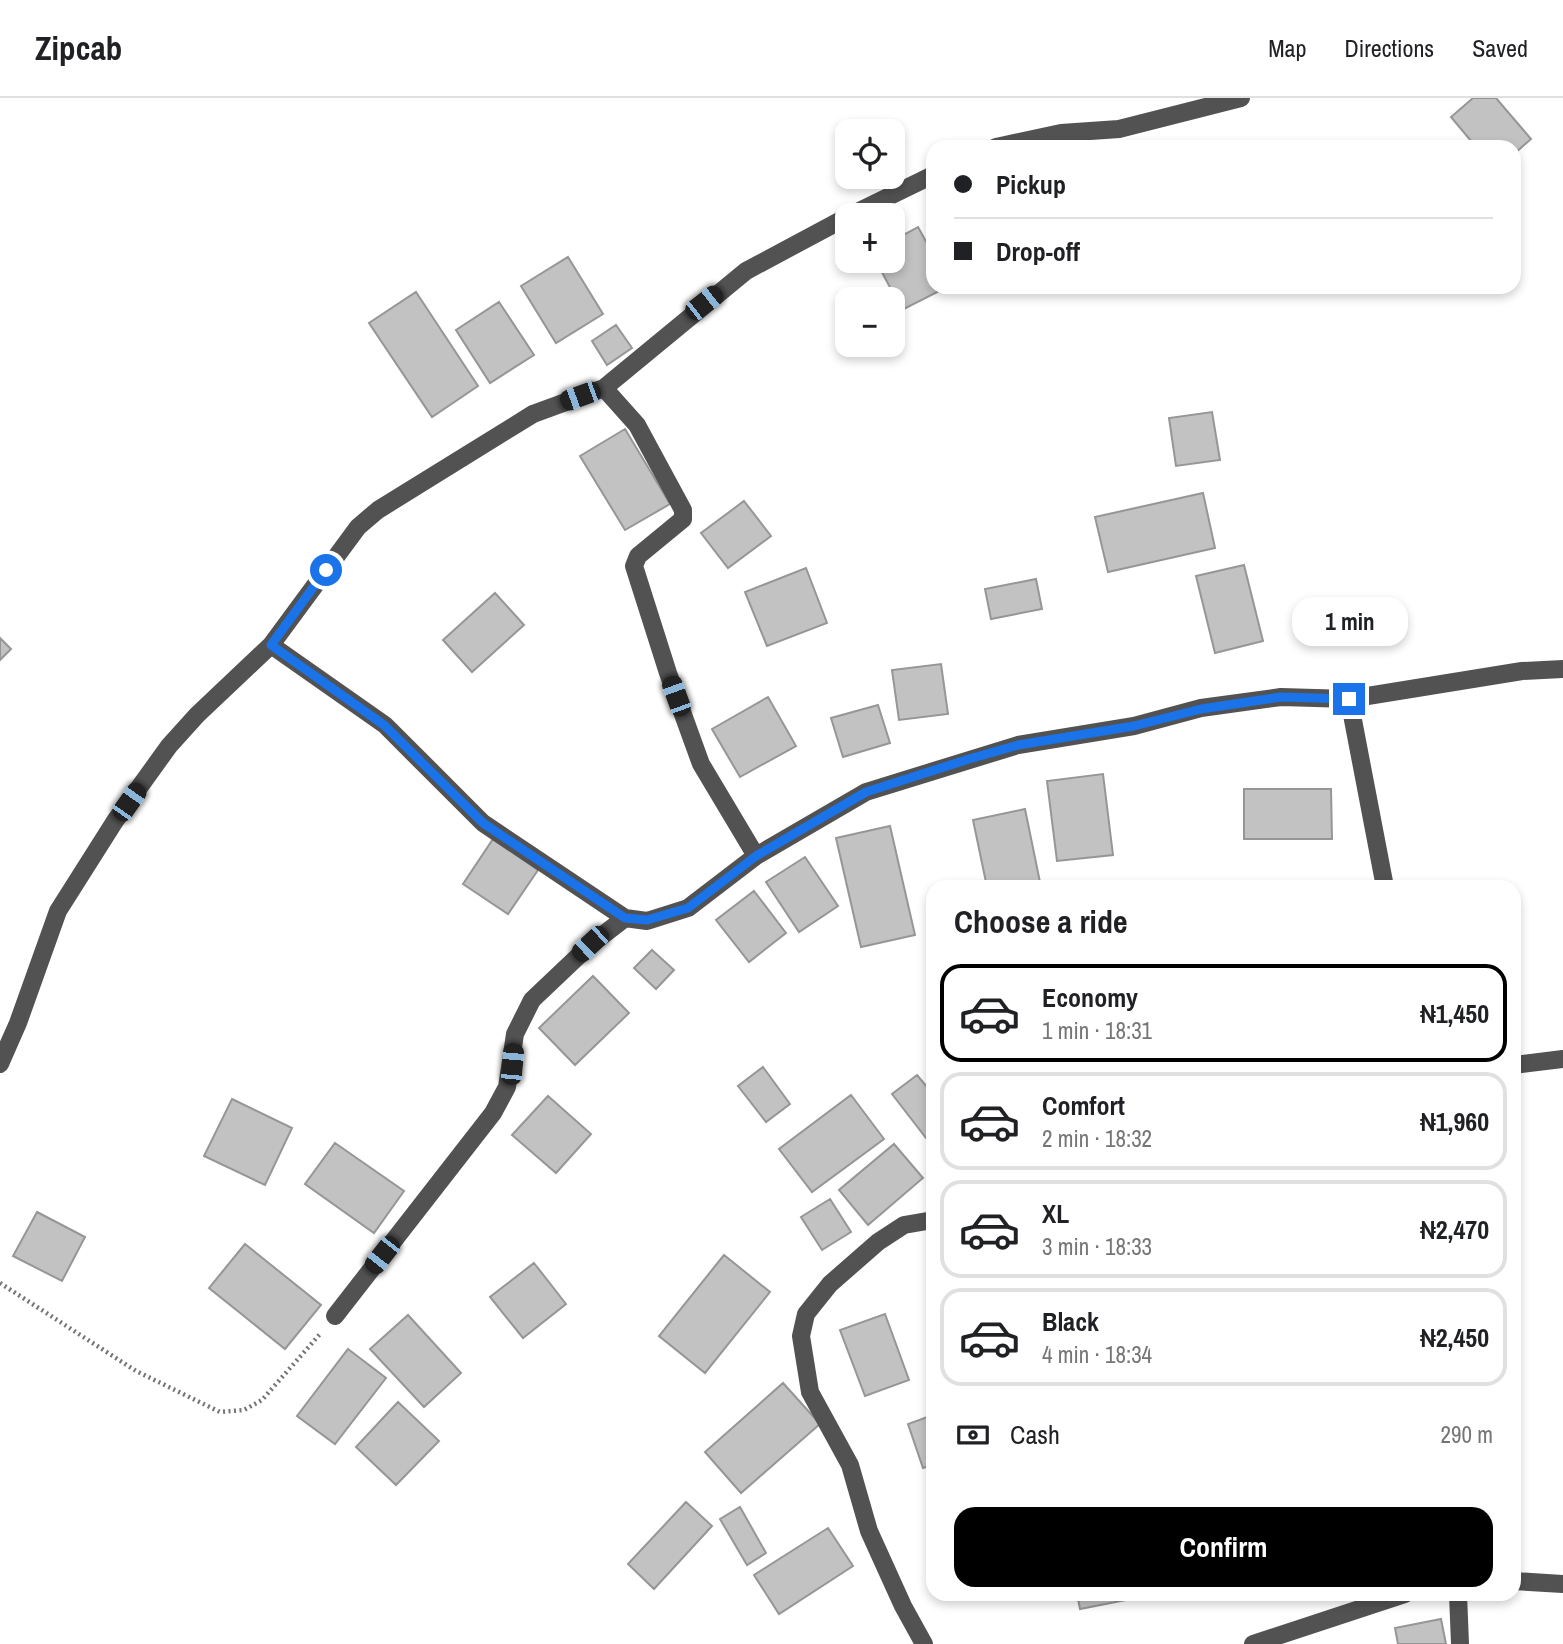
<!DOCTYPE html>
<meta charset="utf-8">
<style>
:root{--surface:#fff;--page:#f2f2f2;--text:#202124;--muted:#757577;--line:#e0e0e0;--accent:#000}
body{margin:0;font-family:"Archivo Narrow",sans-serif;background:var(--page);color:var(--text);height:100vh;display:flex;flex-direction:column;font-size:26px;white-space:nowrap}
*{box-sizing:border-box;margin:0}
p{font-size:23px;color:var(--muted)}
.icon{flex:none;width:38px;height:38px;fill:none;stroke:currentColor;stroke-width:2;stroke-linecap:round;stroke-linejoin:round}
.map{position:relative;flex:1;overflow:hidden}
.drawer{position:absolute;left:926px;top:782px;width:595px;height:721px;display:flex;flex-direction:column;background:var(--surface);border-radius:21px;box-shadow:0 4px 10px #0003}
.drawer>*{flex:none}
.hud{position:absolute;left:926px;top:42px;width:595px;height:154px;border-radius:21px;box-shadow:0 4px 10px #0003;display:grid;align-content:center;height:154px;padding:0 28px;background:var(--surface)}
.buttons{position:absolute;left:835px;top:21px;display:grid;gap:14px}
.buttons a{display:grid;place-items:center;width:70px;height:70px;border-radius:14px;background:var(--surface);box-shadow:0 4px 10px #0003;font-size:35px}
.end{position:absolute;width:32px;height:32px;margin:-16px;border:9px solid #1a73e8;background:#fff;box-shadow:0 0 0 4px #fff}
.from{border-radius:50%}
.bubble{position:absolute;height:49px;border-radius:21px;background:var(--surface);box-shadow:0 4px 10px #0003;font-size:23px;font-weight:700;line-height:49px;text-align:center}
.car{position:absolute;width:21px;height:42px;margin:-21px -10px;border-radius:9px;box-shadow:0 0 5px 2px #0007;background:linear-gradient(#222 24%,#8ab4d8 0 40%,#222 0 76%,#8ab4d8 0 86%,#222 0)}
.hud b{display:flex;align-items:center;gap:24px;height:66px;font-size:26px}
.hud b+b{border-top:2px solid var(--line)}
.hud i{width:18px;height:18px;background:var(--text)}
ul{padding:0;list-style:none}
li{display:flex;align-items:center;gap:21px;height:98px;margin:0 14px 10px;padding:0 14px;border:4px solid var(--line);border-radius:21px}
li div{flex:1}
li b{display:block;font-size:26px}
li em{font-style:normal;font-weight:700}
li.on{border-color:var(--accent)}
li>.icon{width:63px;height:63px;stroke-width:1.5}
h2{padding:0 28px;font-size:32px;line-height:84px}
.pay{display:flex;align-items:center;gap:18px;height:77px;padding:0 28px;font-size:26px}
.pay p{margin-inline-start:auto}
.button{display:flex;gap:14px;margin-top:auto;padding:14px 28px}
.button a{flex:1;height:80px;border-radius:21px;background:var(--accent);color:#fff;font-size:28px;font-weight:700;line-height:80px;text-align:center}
header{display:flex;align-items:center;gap:42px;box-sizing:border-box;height:98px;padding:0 35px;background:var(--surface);border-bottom:2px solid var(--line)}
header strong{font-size:33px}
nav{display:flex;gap:38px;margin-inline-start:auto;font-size:24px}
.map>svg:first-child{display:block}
.building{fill:#c2c2c2;stroke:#969696;stroke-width:2}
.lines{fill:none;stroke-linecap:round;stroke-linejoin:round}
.path{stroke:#747474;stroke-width:4.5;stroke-dasharray:2 3.5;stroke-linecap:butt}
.minor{stroke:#525252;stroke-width:18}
.route{stroke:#1a73e8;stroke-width:9}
</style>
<header>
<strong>Zipcab</strong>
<nav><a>Map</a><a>Directions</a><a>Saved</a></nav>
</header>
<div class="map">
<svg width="1563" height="1546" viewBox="0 0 1563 1546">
<rect width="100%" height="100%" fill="#fff"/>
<path class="building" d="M1473,0H1496L1531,41L1514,56V49H1476L1451,19Z
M918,129L933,156V189H947L902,212L876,163H892V143Z
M568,159L603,216L556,245L521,188Z
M416,194L478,288L432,319L369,225Z
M499,204L534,257L490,285L456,232Z
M616,227L632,250L607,267L592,243Z
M1212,314L1220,362L1176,368L1169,320Z
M625,331L670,406L625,432L580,358Z
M1203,395L1215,450L1108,474L1095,419Z
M744,403L771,438L728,470L701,435Z
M1244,467L1263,543L1215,555L1196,478Z
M806,470L827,525L767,548L745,494Z
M1036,481L1042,511L991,521L985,491Z
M495,495L524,527L472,574L443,542Z
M0,540L11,551L0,562Z
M941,566L948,616L899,622L892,572Z
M768,599L796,648L740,679L712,631Z
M878,607L890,645L843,659L831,620Z
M1103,676L1113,757L1057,763L1047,683Z
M1244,691H1331L1332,741H1244Z
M1025,711L1041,789H987L973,722Z
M890,728L915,837L861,849L836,740Z
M493,741L538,772L508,816L463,786Z
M805,759L838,808L799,834L766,784Z
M754,793L786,835L749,864L716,822Z
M652,852L674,872L656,891L634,870Z
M593,878L629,915L575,967L539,930Z
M763,969L790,1006L766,1024L738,988Z
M917,977L933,996V1049L892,996Z
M851,997L884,1041L812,1094L779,1051Z
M548,998L591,1036L556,1075L512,1037Z
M232,1001L292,1030L265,1087L204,1058Z
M335,1045L404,1093L374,1135L305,1086Z
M894,1046L923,1080L868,1127L839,1092Z
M830,1101L851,1134L822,1152L801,1119Z
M37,1114L85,1139L62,1183L13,1158Z
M245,1146L321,1207L285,1251L209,1190Z
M724,1157L770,1194L705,1275L659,1238Z
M534,1165L566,1206L523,1240L490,1199Z
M885,1216L909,1282L865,1298L840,1232Z
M408,1217L461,1275L424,1309L370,1251Z
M348,1251L386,1280L335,1346L297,1318Z
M783,1285L820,1326L741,1395L705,1354Z
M398,1304L439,1343L396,1387L356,1349Z
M933,1317V1367L923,1370L908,1326Z
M686,1404L712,1428L654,1491L628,1466Z
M740,1409L766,1455L747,1467L720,1421Z
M828,1430L853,1468L779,1516L754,1477Z
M1077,1496H1130L1131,1501L1080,1511Z
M1441,1521L1446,1546H1398L1395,1530Z"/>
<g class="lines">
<path class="path" d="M0,1185L136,1273L220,1314L244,1312L262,1302L320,1236"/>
<path class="minor" d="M996,49L1061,35L1119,31L1241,0
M851,117L933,77
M604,290L637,327L683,412V421L638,458L634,468L668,575L701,666L756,758
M271,547L385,627L483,725L625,820
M1349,601L1385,789
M0,966L18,925L58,813L115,723L169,648L197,617L271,547L358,429L378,412L533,316L604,290L746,173L847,119
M1514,967L1563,961
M335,1218L493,1015L507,989L515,936L532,902L590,847L625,820L647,823L688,810L756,758L866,694L1018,647L1134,628L1201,610L1281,599L1349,601L1522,573L1563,571
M1514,1483L1563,1486
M1458,1496L1460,1546
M924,1546L903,1508L869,1433L850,1367L810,1294L801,1238L806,1216L830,1186L878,1144L904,1127L933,1122
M1253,1546L1405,1496"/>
</g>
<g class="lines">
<path class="route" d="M326,472L271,547L384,627L483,725L625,820L647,822L688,810L756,758L866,694L969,661L1018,647L1134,628L1201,611L1281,599L1349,601"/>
</g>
</svg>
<div class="buttons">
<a><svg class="icon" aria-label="locate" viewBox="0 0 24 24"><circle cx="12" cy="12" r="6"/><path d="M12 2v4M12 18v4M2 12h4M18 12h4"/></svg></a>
<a>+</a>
<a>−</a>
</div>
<i class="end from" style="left:326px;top:472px"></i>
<i class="end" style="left:1349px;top:601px"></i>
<div class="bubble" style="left:1292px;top:499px;width:116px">1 min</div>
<i class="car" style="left:704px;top:205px;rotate:52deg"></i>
<i class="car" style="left:580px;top:298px;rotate:250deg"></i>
<i class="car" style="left:676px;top:598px;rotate:340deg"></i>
<i class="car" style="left:129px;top:704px;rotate:35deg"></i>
<i class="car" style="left:590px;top:846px;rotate:227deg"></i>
<i class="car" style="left:512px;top:966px;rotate:5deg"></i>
<i class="car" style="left:382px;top:1157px;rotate:218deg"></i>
<div class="hud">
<b><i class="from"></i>Pickup</b>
<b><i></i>Drop-off</b>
</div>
<section class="drawer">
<h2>Choose a ride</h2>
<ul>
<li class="on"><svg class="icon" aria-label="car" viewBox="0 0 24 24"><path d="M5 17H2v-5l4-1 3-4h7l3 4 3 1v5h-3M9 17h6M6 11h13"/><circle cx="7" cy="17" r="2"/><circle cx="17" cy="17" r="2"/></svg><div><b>Economy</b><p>1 min · 18:31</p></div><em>₦1,450</em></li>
<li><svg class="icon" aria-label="car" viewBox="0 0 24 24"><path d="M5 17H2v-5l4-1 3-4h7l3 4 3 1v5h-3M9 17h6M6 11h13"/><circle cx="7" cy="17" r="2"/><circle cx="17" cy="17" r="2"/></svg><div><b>Comfort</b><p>2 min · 18:32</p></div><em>₦1,960</em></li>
<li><svg class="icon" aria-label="car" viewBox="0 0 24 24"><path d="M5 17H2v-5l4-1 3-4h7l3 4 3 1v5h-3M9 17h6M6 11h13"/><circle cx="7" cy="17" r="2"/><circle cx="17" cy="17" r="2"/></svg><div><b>XL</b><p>3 min · 18:33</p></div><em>₦2,470</em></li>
<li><svg class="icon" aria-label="car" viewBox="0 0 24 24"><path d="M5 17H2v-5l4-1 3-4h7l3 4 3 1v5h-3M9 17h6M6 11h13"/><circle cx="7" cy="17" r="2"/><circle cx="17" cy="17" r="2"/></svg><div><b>Black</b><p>4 min · 18:34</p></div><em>₦2,450</em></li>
</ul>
<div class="pay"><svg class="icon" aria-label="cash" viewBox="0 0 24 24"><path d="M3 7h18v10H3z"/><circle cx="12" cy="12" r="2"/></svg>Cash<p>290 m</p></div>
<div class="button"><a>Confirm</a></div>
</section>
</div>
